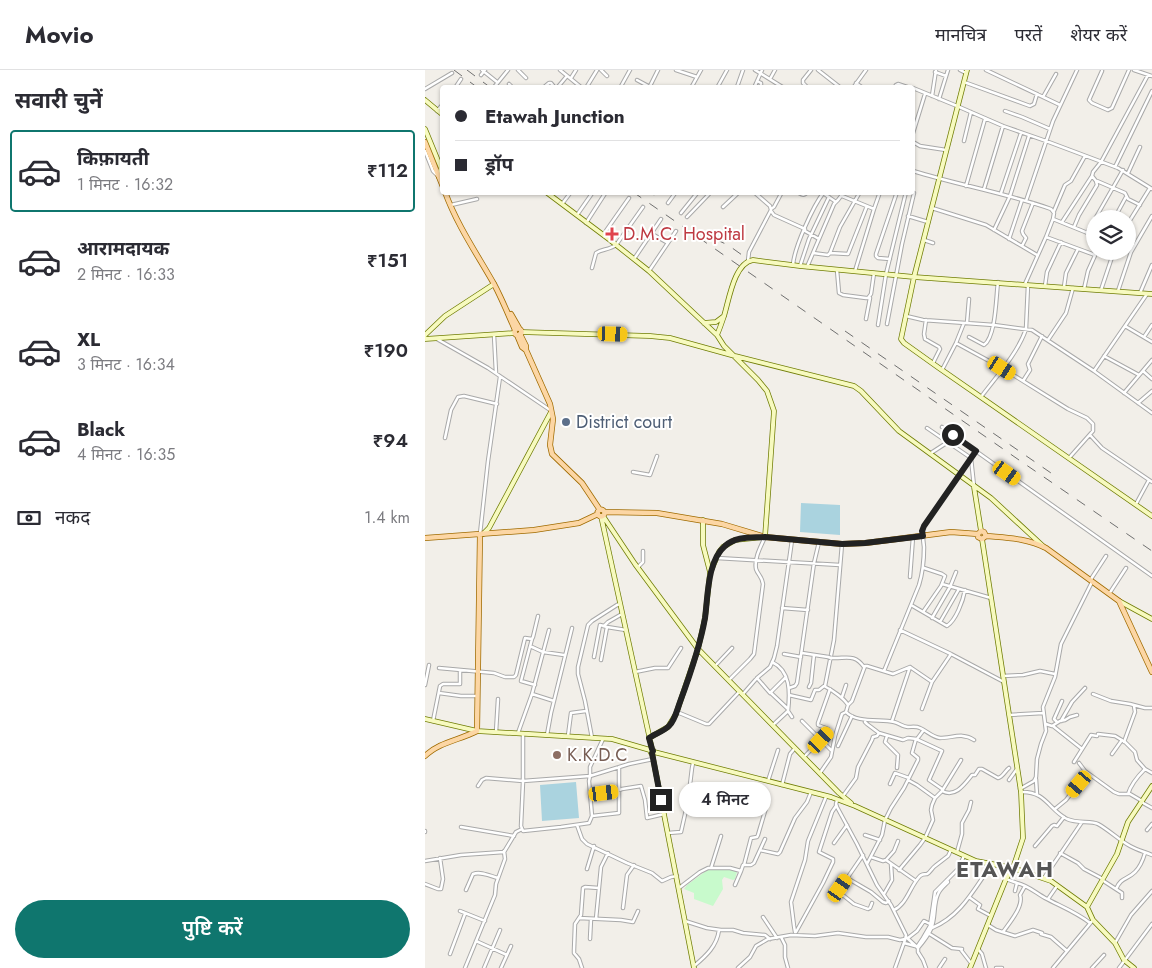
<!DOCTYPE html>
<html lang="hi">
<meta charset="utf-8">
<style>
:root{--surface:#fff;--page:#f7f7f7;--text:#2b2b33;--muted:#7c7c81;--line:#e1e1e2;--accent:#0f766e}
body{margin:0;font-family:Jost,"Noto Sans Devanagari",sans-serif;background:var(--page);color:var(--text);height:100vh;display:flex;flex-direction:column;font-size:19px;white-space:nowrap}
*{box-sizing:border-box;margin:0}
p{font-size:16px;color:var(--muted)}
.icon{flex:none;width:28px;height:28px;fill:none;stroke:currentColor;stroke-width:2;stroke-linecap:round;stroke-linejoin:round}
.map{position:relative;flex:1;overflow:hidden}
.drawer{display:flex;flex-direction:column;background:var(--surface);width:425px}
.drawer>*{flex:none}
.banner{position:absolute;left:15px;top:15px;width:475px;height:110px;border-radius:5px;box-shadow:0 1px 4px #0004;display:grid;align-content:center;height:110px;padding:0 15px;background:var(--surface)}
.buttons{position:absolute;left:661px;top:140px;display:grid;gap:10px}
.buttons a{display:grid;place-items:center;width:50px;height:50px;border-radius:50%;background:var(--surface);box-shadow:0 1px 4px #0004;font-size:25px}
.end{position:absolute;width:22px;height:22px;margin:-11px;border:6px solid #222;background:#fff;box-shadow:0 0 0 2px #fff}
.from{border-radius:50%}
.bubble{position:absolute;height:35px;border-radius:18px;background:var(--surface);box-shadow:0 1px 4px #0004;font-size:16px;font-weight:600;line-height:35px;text-align:center}
.car{position:absolute;width:15px;height:30px;margin:-15px -8px;border-radius:6px;box-shadow:0 0 4px 1px #0007;background:linear-gradient(#f5c518 24%,#345 0 40%,#f5c518 0 76%,#345 0 86%,#f5c518 0)}
.banner b{display:flex;align-items:center;gap:18px;height:48px;font-size:19px}
.banner b+b{border-top:1px solid var(--line)}
.banner i{width:12px;height:12px;background:var(--text)}
ul{padding:0;list-style:none}
li{display:flex;align-items:center;gap:15px;height:82px;margin:0 10px 8px;padding:0 5px;border:2px solid transparent;border-radius:5px}
li div{flex:1}
li b{display:block;font-size:19px}
li em{font-style:normal;font-weight:600}
li.current{border-color:var(--accent)}
li>.icon{width:45px;height:45px;stroke-width:1.5}
h2{padding:0 15px;font-size:22px;line-height:60px}
.pay{display:flex;align-items:center;gap:12px;height:55px;padding:0 15px;font-size:19px}
.pay p{margin-inline-start:auto}
.button{display:flex;gap:10px;margin-top:auto;padding:10px 15px}
.button a{flex:1;height:58px;border-radius:30px;background:var(--accent);color:#fff;font-size:20px;font-weight:600;line-height:58px;text-align:center}
header{display:flex;align-items:center;gap:30px;box-sizing:border-box;height:70px;padding:0 25px;background:var(--surface);border-bottom:1px solid var(--line)}
header strong{font-size:24px}
nav{display:flex;gap:28px;margin-inline-start:auto;font-size:18px}
main{display:flex;flex:1;min-height:0}
.map>svg:first-child{display:block}
.park{fill:#c8facc}
.water{fill:#aad3df}
.lines{fill:none;stroke-linecap:round;stroke-linejoin:round}
.street-casing{stroke:#a9a9a9;stroke-width:4.5}
.secondary-casing{stroke:#707d05;stroke-width:5.5}
.primary-casing{stroke:#a06b00;stroke-width:6}
.street{stroke:#fff;stroke-width:2.5}
.secondary{stroke:#f7fabf;stroke-width:4}
.primary{stroke:#fcd6a4;stroke-width:4.5}
.rail{stroke:#707070;stroke-width:1;stroke-dasharray:10 10;stroke-linecap:butt}
.street-bridge-casing{stroke:#a9a9a9;stroke-width:4.5;stroke-linecap:butt}
.street-bridge{stroke:#fff;stroke-width:2.5}
.route{stroke:#222;stroke-width:6}
.health-dot{fill:#e0444e;stroke:#fff;stroke-width:2}
.service-dot{fill:#5c6f8a;stroke:#fff;stroke-width:2}
.education-dot{fill:#8d6e63;stroke:#fff;stroke-width:2}
.labels{text-anchor:middle;stroke-width:4;stroke-linejoin:round;paint-order:stroke}
.health-label{font-size:18px;fill:#be3a42;stroke:#fff;text-anchor:start}
.service-label{font-size:18px;fill:#4e5e75;stroke:#fff;text-anchor:start}
.education-label{font-size:18px;fill:#785e54;stroke:#fff;text-anchor:start}
.district-label{font-size:22px;font-weight:bold;letter-spacing:1px;fill:#555;stroke:#fff}
</style>
<header>
<strong>Movio</strong>
<nav><a>मानचित्र</a><a>परतें</a><a>शेयर करें</a></nav>
</header>
<main>
<section class="drawer">
<h2>सवारी चुनें</h2>
<ul>
<li class="current"><svg class="icon" aria-label="car" viewBox="0 0 24 24"><path d="M5 17H2v-5l4-1 3-4h7l3 4 3 1v5h-3M9 17h6M6 11h13"/><circle cx="7" cy="17" r="2"/><circle cx="17" cy="17" r="2"/></svg><div><b>किफ़ायती</b><p>1 मिनट · 16:32</p></div><em>₹112</em></li>
<li><svg class="icon" aria-label="car" viewBox="0 0 24 24"><path d="M5 17H2v-5l4-1 3-4h7l3 4 3 1v5h-3M9 17h6M6 11h13"/><circle cx="7" cy="17" r="2"/><circle cx="17" cy="17" r="2"/></svg><div><b>आरामदायक</b><p>2 मिनट · 16:33</p></div><em>₹151</em></li>
<li><svg class="icon" aria-label="car" viewBox="0 0 24 24"><path d="M5 17H2v-5l4-1 3-4h7l3 4 3 1v5h-3M9 17h6M6 11h13"/><circle cx="7" cy="17" r="2"/><circle cx="17" cy="17" r="2"/></svg><div><b>XL</b><p>3 मिनट · 16:34</p></div><em>₹190</em></li>
<li><svg class="icon" aria-label="car" viewBox="0 0 24 24"><path d="M5 17H2v-5l4-1 3-4h7l3 4 3 1v5h-3M9 17h6M6 11h13"/><circle cx="7" cy="17" r="2"/><circle cx="17" cy="17" r="2"/></svg><div><b>Black</b><p>4 मिनट · 16:35</p></div><em>₹94</em></li>
</ul>
<div class="pay"><svg class="icon" aria-label="cash" viewBox="0 0 24 24"><path d="M3 7h18v10H3z"/><circle cx="12" cy="12" r="2"/></svg>नकद<p>1.4 km</p></div>
<div class="button"><a>पुष्टि करें</a></div>
</section>
<div class="map">
<svg width="727" height="898" viewBox="0 0 727 898">
<rect width="100%" height="100%" fill="#f2efe9"/>
<path class="park" d="M285,798L304,799L312,802L310,809L308,810L299,807L297,810L298,819L288,836L269,829V823L259,819L262,815Z"/>
<path class="water" d="M376,433L415,435V465L375,462Z
M151,712L154,748L117,751L115,715Z"/>
<g class="lines">
<defs>
<path id="street" d="M57,0L72,12
M93,0L101,8
M135,0L157,18
M176,0L182,6
M251,0L272,7
M330,0L359,18
M393,0L416,18
M535,0L541,3
M561,0L635,35
M709,0L727,6
M677,1L664,30L667,33L683,40L687,38L704,0
M510,2L521,6
M56,5L60,0
M146,8L151,0
M345,9L350,0
M212,10L225,17
M332,11L336,13V18
M539,12L605,36L609,34L612,24
M431,13L438,18
M84,14L88,18
M70,16L83,0
M312,17L318,0
M30,18L36,9
M118,18L124,13H126L130,18
M132,18L142,6
M161,18L172,0
M195,18L205,0
M224,18L233,0
M266,18L276,0
M292,18L302,0
M329,18L337,0
M383,18L378,13V10L386,0
M428,18L441,0
M469,18L471,15L473,14L485,18
M488,18L532,36L578,56L621,71L693,98L727,119
M0,19L27,3
M507,26L511,0
M618,27L631,4
M514,29L523,0
M12,41L18,34
M580,41L597,47L625,59
M488,63L500,24
M539,71L546,42
M488,72L495,76L521,80
M0,81L8,101L13,106
M690,97L727,21
M488,101C533,115 581,123 626,139L629,143L628,149L670,166
M703,103L715,77
M672,111L700,123L703,129L715,135
M541,116L560,49
M559,119L578,56
M372,122C376,124 379,127 382,122
M229,123L230,122
M398,123L411,132
M576,123L596,63
M417,126L449,139
M601,131L628,51L652,0
M243,133L251,122
M137,134L146,122
M26,135L52,129
M298,137L314,122
M507,138L561,155L612,185
M346,139L349,137L357,122
M346,141L349,145L380,159V161L394,169
M629,141L640,115L646,111L660,86
M256,143L273,122
M152,145L168,122
M483,146L503,152
M262,147L286,122
M670,149L698,100
M689,149L701,127
M637,152L667,106
M161,153L181,122
M702,155L725,118
M649,157L654,145L672,115L671,111L667,106L668,102L676,92L723,5
M569,160L585,126L604,66
M662,163L670,149
M227,164L243,173
M178,165L204,128
M621,167L670,185
M584,169L597,130
M499,170L508,173
M597,176L601,168L598,164L597,161L608,133
M388,183L403,185L405,183L415,157L435,122
M405,183L423,184L442,136
M209,189L236,149
M465,189L453,188L451,186V184L472,122
M323,191L324,182L346,140L345,136L329,122
M368,195C369,178 388,136 399,122
M375,196L384,169L404,127
M382,197L409,134L413,130L419,122
M167,198L171,183C177,179 184,180 191,175L218,137
M412,200L414,223L418,225L441,228H443L446,224L449,203
M224,201L251,161
M430,201L449,139L455,122
M600,214L621,167L628,149
M620,216L622,202L636,172
M639,217L641,203L653,179
M659,219L663,201L672,181
M676,220L689,181
M693,221L706,182L727,146
M715,223L727,195
M481,246L498,250L569,255L607,260L669,301L727,343
M441,249L445,228
M501,250L499,264L500,269L514,277L515,279L508,293
M542,253L544,229
M462,254L477,174L489,123
M453,255L461,204L481,122
M700,256L727,272
M69,265L71,303
M544,267L559,275C571,267 571,227 573,212
M719,267L727,255
M12,269L63,298L125,340
M623,270L641,243L648,218
M531,273L577,298L643,339L662,348L668,354V361L644,388
M679,286L714,305
M517,300L531,273L539,253
M669,301L722,224
M718,301L727,309
M598,311L605,300L603,294L617,266
M699,323L727,290
M556,327C571,307 593,283 601,259L603,215
M713,333L727,321
M517,357L727,506
M502,358L546,388L549,416
M665,365L677,378L727,412
M20,368L26,340L33,327L39,326L72,334
M506,383L523,372
M208,402L225,405L232,386
M711,434L724,410
M55,464L63,391L75,307
M292,488L415,495
M213,497L218,492V481
M485,507L488,467
M666,509L681,486
M517,514L566,528
M684,524L701,498
M486,535L522,556C531,550 538,531 540,520
M357,538L383,540
M498,542L516,516L520,506L517,504L499,498
M507,548L525,517L531,502
M515,552L534,519
M182,557L201,560
M124,560L107,624L129,631
M475,560L526,584L579,612
M107,569L96,611L110,615
M107,577L118,582L139,585
M377,583L403,587
M359,584L376,587
M169,587L175,555L179,556L183,552L197,544
M406,588C421,589 429,583 439,597
M176,590L182,557L178,556
M347,592C366,601 365,623 363,641L348,655
M290,596L307,578
M14,598L69,603L80,607H89L91,605L100,568L107,569L108,567L113,546
M459,601L494,515C498,502 499,490 499,477C498,470 497,463 499,456L551,381
M210,602L230,598H243L256,578
M578,606L598,605L615,601L630,604
M332,608L345,623L361,607
M304,610L325,589L329,584L338,514C337,506 333,505 331,499C329,488 336,476 340,467
M0,615L4,595
M400,616L409,570L417,474
M384,617L386,613L389,585
M364,618L370,616L372,613L389,493L394,472
M14,623L36,626H52
M346,623L363,639
M318,624L332,608L345,597L349,588L352,576L367,470
M668,624L686,631L705,634L720,638H727
M364,625L386,630L390,620H394L399,616C407,620 419,628 423,635
M417,627L421,615
M497,639L507,612
M363,641L367,647
M252,642L281,654H284L315,621
M421,642C431,653 455,649 469,652C474,653 478,657 483,657C487,657 491,656 495,658C502,661 507,667 515,668C527,668 538,662 549,670
M584,645L618,643
M8,651L15,616L18,614H35V601
M377,651L406,680
M467,651L485,597
M636,651L647,632L660,618
M440,652L442,654L454,663
M632,652L629,649L637,631
M621,654L627,656L635,651L640,650L645,647L652,645
M628,656L657,679
M71,662L73,629
M93,663L107,624
M673,664L690,666L700,672L710,682L712,690L720,699L727,703
M122,665L126,643L147,558
M143,666L146,643L161,641
M462,666L460,672L473,685L472,698
M167,668L160,631L153,604V597L163,555L167,551L192,535L195,534
M178,669L165,697V706L204,694L228,689
M699,672L710,642L709,636
M413,676L427,646
M687,684L697,670
M379,687L403,662V659L393,655V653L405,619
M649,692L666,665L672,666
M654,693L660,701L689,722L694,724H705L717,731L718,733L727,738
M395,703L406,687L410,666L417,644L421,642L423,635L427,631L440,596H442L468,604L485,597L507,612L526,584
M611,709L612,725
M483,710L492,715L510,728
M584,710L592,699
M343,711L353,680
M465,714L470,703L484,708
M357,715L365,684L370,678
M53,716L57,710L61,708L98,711L165,706L164,711L167,746L164,753L136,757L98,761L96,756L98,712V664
M595,719L609,711L611,707L612,689L616,674L621,661L618,637L630,607L636,574L667,512
M517,721C530,728 539,715 547,705H550L554,699H557L573,708C578,707 580,701 584,698
M596,722C621,721 624,740 642,749C653,754 666,750 673,754C684,760 694,770 705,776C712,780 720,782 727,785
M165,724L193,721L197,719L216,716L220,730L222,748L239,744
M703,724C706,714 713,706 720,699
M418,726L431,708L433,697L447,670L448,667L452,666L454,663L478,670L483,668L492,669L498,661
M412,730L411,734L412,737L432,774L452,815L466,835L481,865L480,870L470,898
M630,739L641,730L662,703
M167,746L194,743V697
M152,755L157,769L162,774L202,793L227,803L237,811L246,807L252,806
M36,757L89,766
M722,760L727,754
M0,761V762
M243,763L256,762L263,731L267,698L268,693
M440,765L455,770
M409,773L422,755
M610,776L627,756L629,755L632,756L639,747
M335,780L353,784L355,782L370,748L382,732L386,722
M532,782L537,764V753L544,740L546,732
M635,783L653,793L659,799L678,809
M438,785L412,823L413,825L419,826L429,834L443,839L445,838L447,833
M446,787L458,791L461,790L469,781L473,771
M461,790L491,811
M0,791L36,785L79,782L91,762L97,759
M442,794L457,765L460,750L466,738L479,718L493,690V688L487,683L491,669L517,681L504,710L517,719
M319,795L326,768L332,767L333,765L343,731
M286,798L296,766
M162,799L169,776
M474,800L495,775L500,768L508,750L506,740L507,735L510,728L517,721L536,690
M316,801L318,795H326L329,793L340,769
M422,808L446,822L458,832L461,833L464,831
M619,808L657,752
M581,809L592,813L590,821
M677,810L697,823V828
M592,813C602,815 611,823 620,828C635,836 651,842 665,853
M0,814L13,819H16L18,809L15,788
M254,818L275,802L283,798H305L316,801L310,815
M691,819C696,807 702,810 710,802C715,797 718,790 720,783
M41,820L48,804C56,801 65,806 73,808
M459,824L467,810L466,794
M544,827L555,835L553,839L566,846
M623,829L632,816
M198,838L202,805L209,795
M469,840C482,834 485,816 495,806C497,804 499,804 502,804C505,803 507,798 510,796C514,793 519,789 523,786C524,785 525,781 526,780
M35,841L60,851
M338,847L352,868
M154,848L196,850L208,852L213,841
M171,849L176,797L183,783
M260,851L282,858L296,860H308L318,863L340,865L345,869
M563,855L571,860L590,866L608,860L617,863
M507,858C531,848 544,828 558,807
M370,862L369,856L366,832L380,790L383,771L401,727
M371,862L398,813L408,792V789L394,782L407,742L411,736
M578,862C585,852 599,836 595,825L600,816
M503,863L527,878L537,879
M616,864L626,867L642,881
M356,867L360,875V887L363,898
M481,867L493,878V882L498,890L501,898
M483,868L492,861L499,851L505,854
M165,869L166,849
M51,871L82,885
M479,873L490,876
M690,873L706,845L727,821
M492,877L498,868L505,856L510,822L533,799L539,786
M493,878C498,872 503,866 506,859C511,848 508,835 513,824C515,819 519,816 523,812L522,810
M553,879L557,884L561,898
M536,880L546,893
M25,884L40,844
M269,896C281,886 292,876 294,860
M40,898L70,825L71,814L80,789L79,781
M59,898L75,860
M76,898L86,876
M157,898L154,889L149,883V880L150,854L156,845L158,818L160,817L174,818
M313,898L325,887L331,876L343,869L366,865L390,866L413,863L441,867H463L475,870L480,869
M514,898L520,889
M571,898H577
M628,898L668,850
M667,898L679,885
M694,898L727,854"/>
<path id="secondary" d="M542,0L489,207L476,269L479,273L514,298L727,446
M0,30L18,45
M0,59L16,98L14,107
M121,122L185,170L224,201L292,265L299,276L333,310L342,321L349,341L340,467L310,470L298,477L294,482L285,503L280,548L273,579L251,644L243,657L224,668
M279,253L291,252L299,246
M96,262L225,266L245,268L310,286L429,316L436,321L474,361L566,428L619,477
M0,265L20,246L69,214
M292,265C295,258 297,252 299,246C304,230 309,193 328,190L375,196L489,207L727,224
M0,269L90,263
M549,417L556,461
M176,446L227,679
M178,446L210,494L273,579L414,723L426,733
M278,450V475L285,502
M58,464L64,458L126,342
M694,531L727,549
M0,649L52,661L187,669L225,680L226,683L229,682L228,680H225
M229,682L406,727L430,736L551,791L588,798L626,811L662,837L668,850L690,873L699,890L709,898
M227,683L269,898
M662,837L692,784L703,752L727,716
M545,898L581,809L588,798L598,768L596,722L557,469"/>
<path id="primary" d="M0,72L18,117
M20,122C32,155 52,184 69,214C77,229 83,244 90,260
M86,244L94,258
M89.5 262a3.5 3.5 0 1 1 7 0a3.5 3.5 0 1 1-7 0Z
M95,264L101,276V280L125,334L128,349L125,375L127,384L157,413L175,440
M92,265L97,277L101,280
M172.5 443a3.5 3.5 0 1 1 7 0a3.5 3.5 0 1 1-7 0Z
M180,442L232,443L297,454L340,467L417,474L441,473L526,462L553,464L556,461L559,462L561,466L557,469L553,467V464
M561,466C582,468 601,468 621,478L694,531L727,602
M0,468L109,460L154,453L173,444
M0,686C14,672 35,670 52,661L55,464"/>
</defs>
<use href="#street" class="street-casing"/>
<use href="#secondary" class="secondary-casing"/>
<use href="#primary" class="primary-casing"/>
<use href="#street" class="street"/>
<use href="#secondary" class="secondary"/>
<use href="#primary" class="primary"/>
<path class="rail" d="M29,0L53,18
M42,0L66,18
M208,122L594,390L727,481
M272,161L303,175L317,185
M420,261L626,403"/>
<defs>
<path id="street-bridge" d="M403,587L406,588"/>
</defs>
<use href="#street-bridge" class="street-bridge-casing"/>
<use href="#street-bridge" class="street-bridge"/>
</g>
<g class="lines">
<path class="route" d="M236,730L227,683L228,681L227,679L224,668C230,664 239,661 244,656C250,650 252,640 255,632C265,605 275,577 280,548C283,527 282,491 300,476C311,466 326,468 340,467L417,474L440,473L498,466L497,461L499,456L551,381L528,365"/>
</g>
<path class="health-dot" d="M184.5 156.5h5v5h5v5h-5v5h-5v-5h-5v-5h5z"/>
<circle class="service-dot" cx="141" cy="352" r="5"/>
<circle class="education-dot" cx="132" cy="685" r="5"/>
<g class="labels">
<g class="health-label">
<text x="198" y="170">D.M.C. Hospital</text>
</g>
<g class="service-label">
<text x="151" y="358">District court</text>
</g>
<g class="education-label">
<text x="142" y="691">K.K.D.C</text>
</g>
<g class="district-label">
<text x="580" y="807">ETAWAH</text>
</g>
</g>
</svg>
<div class="buttons">
<a><svg class="icon" aria-label="layers" viewBox="0 0 24 24"><path d="M12 4l9 5-9 5-9-5zM3 14l9 5 9-5"/></svg></a>
</div>
<i class="end from" style="left:528px;top:365px"></i>
<i class="end" style="left:236px;top:730px"></i>
<div class="bubble" style="left:254px;top:712px;width:92px">4 मिनट</div>
<i class="car" style="left:188px;top:264px;rotate:92deg"></i>
<i class="car" style="left:577px;top:298px;rotate:122deg"></i>
<i class="car" style="left:582px;top:403px;rotate:125deg"></i>
<i class="car" style="left:396px;top:670px;rotate:43deg"></i>
<i class="car" style="left:654px;top:714px;rotate:220deg"></i>
<i class="car" style="left:179px;top:723px;rotate:83deg"></i>
<i class="car" style="left:415px;top:818px;rotate:35deg"></i>
<div class="banner">
<b><i class="from"></i>Etawah Junction</b>
<b><i></i>ड्रॉप</b>
</div>
</div>
</main>
